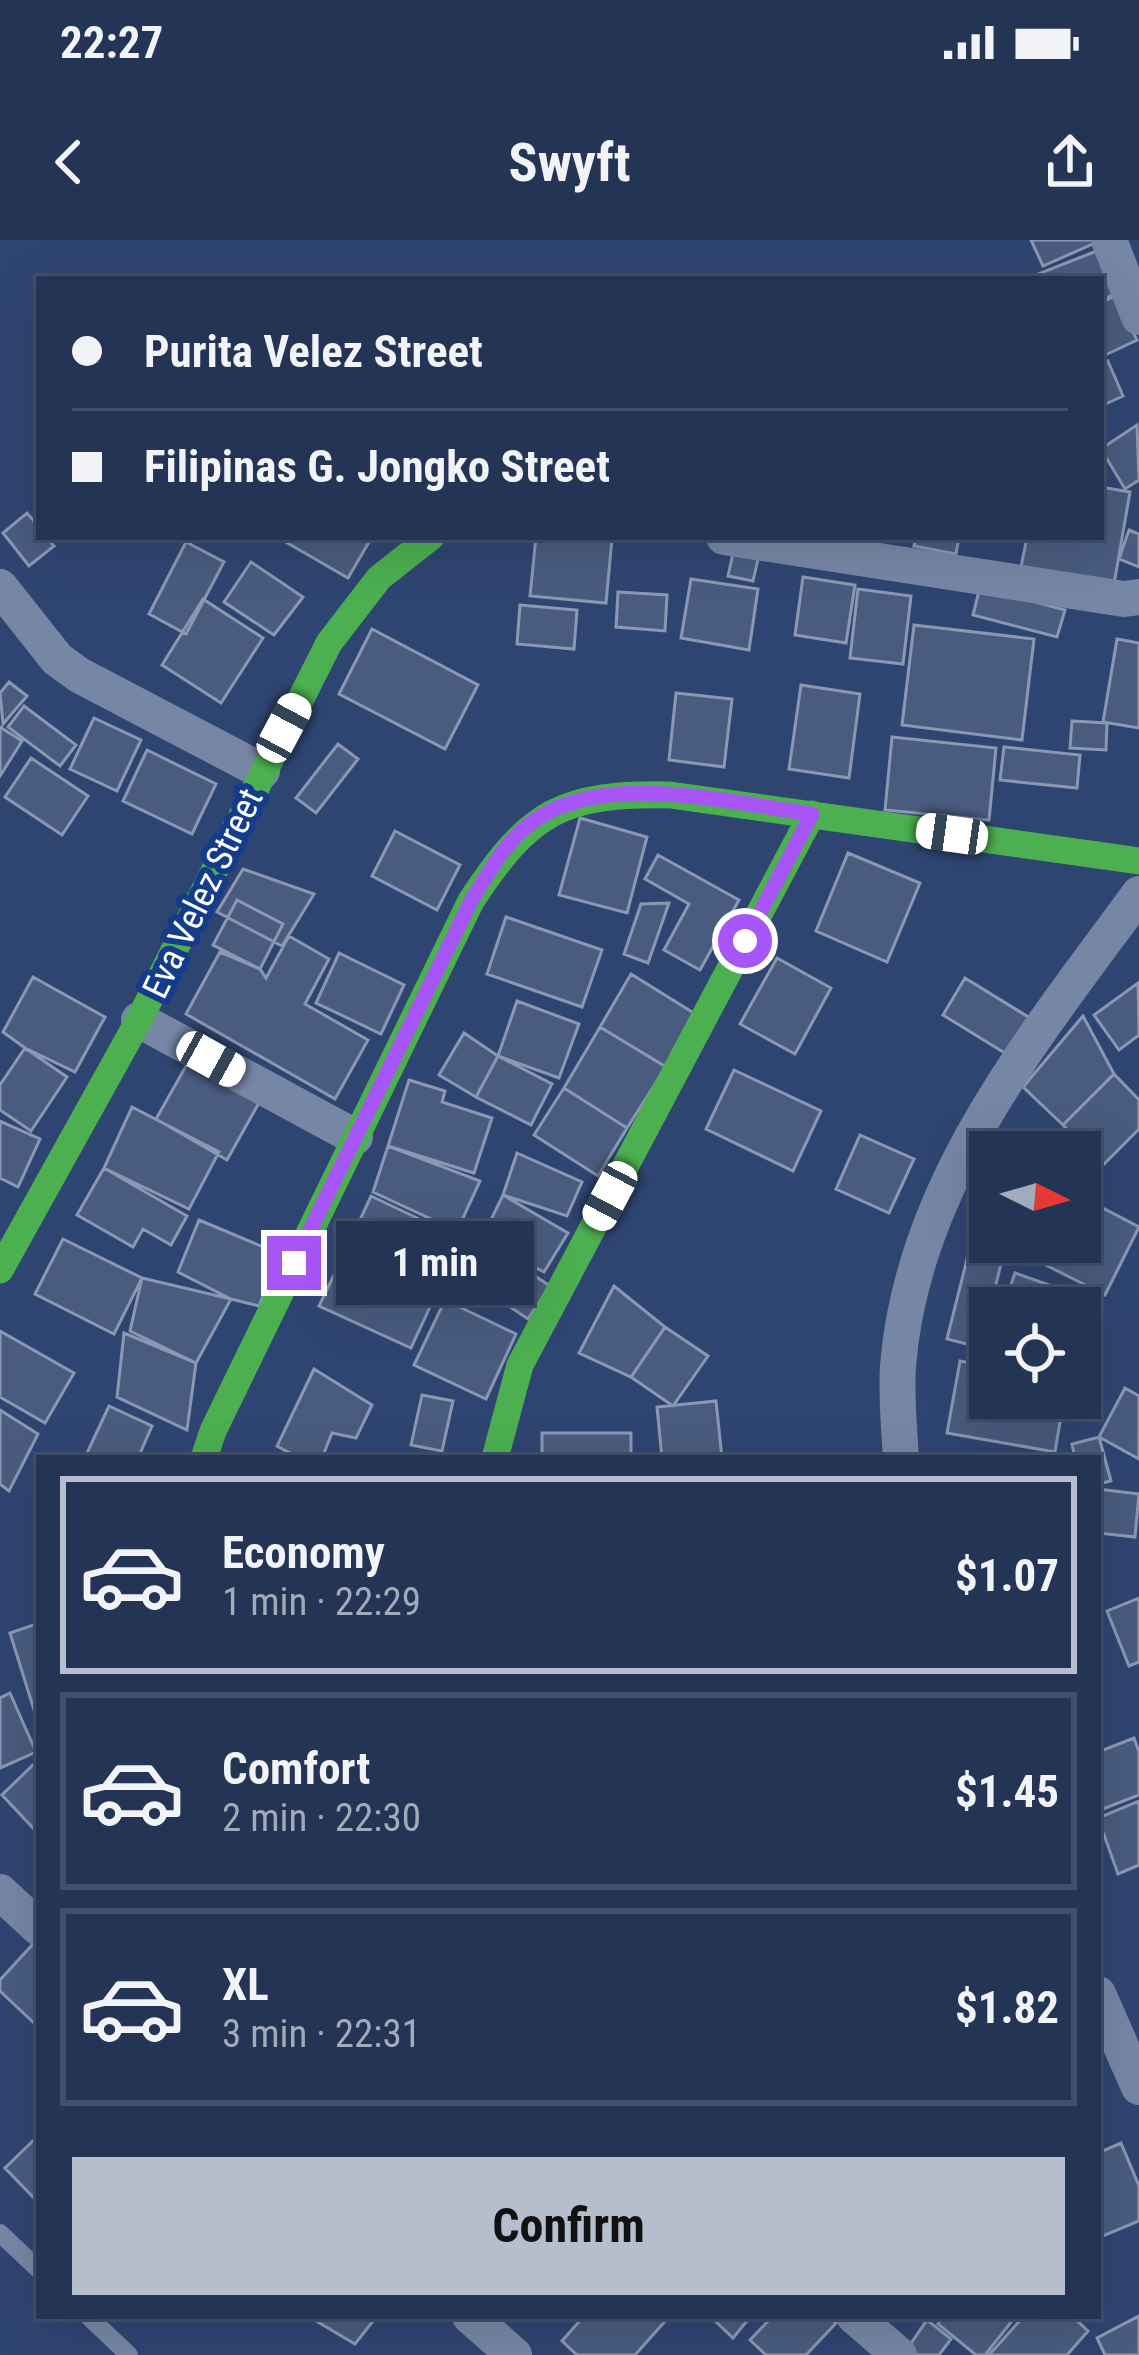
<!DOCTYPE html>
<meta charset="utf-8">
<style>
:root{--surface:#233455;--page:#2b3c5b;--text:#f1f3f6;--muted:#a3aab9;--line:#404f6c;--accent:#b6becd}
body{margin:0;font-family:"Roboto Condensed",sans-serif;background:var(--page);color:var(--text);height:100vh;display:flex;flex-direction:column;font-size:45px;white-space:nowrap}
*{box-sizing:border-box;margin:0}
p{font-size:39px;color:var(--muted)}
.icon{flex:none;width:66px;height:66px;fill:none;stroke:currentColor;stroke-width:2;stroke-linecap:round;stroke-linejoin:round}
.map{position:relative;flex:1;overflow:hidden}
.drawer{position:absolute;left:36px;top:1215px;width:1065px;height:864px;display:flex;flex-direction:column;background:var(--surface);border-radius:0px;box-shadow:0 12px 48px #0002,0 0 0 3px var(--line)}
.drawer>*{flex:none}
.guide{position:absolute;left:36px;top:36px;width:1068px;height:264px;border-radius:0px;box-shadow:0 12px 48px #0002,0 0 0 3px var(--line);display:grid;align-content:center;height:264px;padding:0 36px;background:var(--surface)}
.needle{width:78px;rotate:95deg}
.fabs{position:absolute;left:969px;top:891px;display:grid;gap:24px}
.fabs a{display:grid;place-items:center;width:132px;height:132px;border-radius:0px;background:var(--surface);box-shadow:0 12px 48px #0002,0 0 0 3px var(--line);font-size:60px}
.end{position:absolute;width:54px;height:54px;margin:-27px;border:15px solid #a855f7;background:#fff;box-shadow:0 0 0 6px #fff}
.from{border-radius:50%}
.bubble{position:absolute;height:84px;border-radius:0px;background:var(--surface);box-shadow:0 12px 48px #0002,0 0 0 3px var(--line);font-size:39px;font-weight:700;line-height:84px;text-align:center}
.car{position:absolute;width:36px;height:72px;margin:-36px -18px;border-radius:15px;box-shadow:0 0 9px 3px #0007;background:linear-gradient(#fff 24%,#345 0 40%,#fff 0 76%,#345 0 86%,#fff 0)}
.guide b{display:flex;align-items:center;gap:42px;height:114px;font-size:45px}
.guide b+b{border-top:3px solid var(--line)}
.guide i{width:30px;height:30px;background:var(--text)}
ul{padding:21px 0 0;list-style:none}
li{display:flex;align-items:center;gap:36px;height:198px;margin:0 24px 18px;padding:0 12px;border:6px solid var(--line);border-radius:0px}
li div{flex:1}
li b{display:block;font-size:45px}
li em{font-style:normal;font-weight:700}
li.on{border-color:var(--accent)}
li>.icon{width:108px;height:108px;stroke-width:1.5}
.button{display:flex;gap:24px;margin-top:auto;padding:24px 36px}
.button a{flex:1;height:138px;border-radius:0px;background:var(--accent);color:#111;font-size:48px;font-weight:700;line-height:138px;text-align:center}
.status{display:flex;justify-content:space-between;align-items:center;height:84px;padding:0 60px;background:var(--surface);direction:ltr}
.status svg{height:33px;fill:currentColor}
header{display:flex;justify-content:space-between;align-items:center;height:156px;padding:0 36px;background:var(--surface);font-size:54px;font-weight:700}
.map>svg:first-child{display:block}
.building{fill:#495c7f;stroke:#8a98b3;stroke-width:3}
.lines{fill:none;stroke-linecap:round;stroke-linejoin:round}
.lane{stroke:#7686a5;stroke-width:18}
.street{stroke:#7686a5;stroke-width:36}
.fast{stroke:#4caf50;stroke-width:27}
.route{stroke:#a855f7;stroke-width:15}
.labels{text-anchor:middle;stroke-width:12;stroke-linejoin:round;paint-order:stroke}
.street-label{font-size:36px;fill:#fff;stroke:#133c8d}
</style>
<div class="status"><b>22:27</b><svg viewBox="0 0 49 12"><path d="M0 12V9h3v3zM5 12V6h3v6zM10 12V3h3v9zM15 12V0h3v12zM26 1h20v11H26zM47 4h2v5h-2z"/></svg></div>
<header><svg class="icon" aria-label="back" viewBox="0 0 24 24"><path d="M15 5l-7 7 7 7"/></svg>Swyft<svg class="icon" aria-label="share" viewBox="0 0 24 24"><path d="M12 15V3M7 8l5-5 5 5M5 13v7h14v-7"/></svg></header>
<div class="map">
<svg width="1139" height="2115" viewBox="0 0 1139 2115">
<rect width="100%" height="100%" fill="#2f4571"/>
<path class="building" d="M1031,0H1094L1095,3L1043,26Z
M1099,10L1116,54L1101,60V39H1040L1038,34Z
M1115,56L1137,100L1101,117V63Z
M1108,121L1123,156L1101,166V125Z
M1137,185L1139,240L1125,249L1101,209Z
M1101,247L1130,252L1114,344L1021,327L1027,297H1101Z
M27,273L39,287V297H47L54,306L29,326L3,293Z
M1129,290L1139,294V327L1119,319Z
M277,297H372L348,338Z
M536,297L612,299L606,363L530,356Z
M916,297H959L956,314L914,306Z
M186,302L224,322L186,394L149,374Z
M734,309L759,315L753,341L728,336Z
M251,322L303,357L274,395L224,362Z
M803,337L855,345L846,403L795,395Z
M691,339L758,349L749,410L681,398Z
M980,347L1065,370L1057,397L973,375Z
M858,349L911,356L903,424L850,418Z
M618,352L667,355L665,391L616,387Z
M203,359L263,398L221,463L162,425Z
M520,365L577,370L574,409L517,404Z
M914,385L1034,399L1022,500L902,485Z
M372,389L478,445L445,509L339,454Z
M1117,399L1139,403V488L1103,482Z
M9,442L27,456L3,484L0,453Z
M801,445L860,454L849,538L789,529Z
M676,453L732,459L724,527L669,520Z
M24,466L76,505L60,526L8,487Z
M94,478L141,500L117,551L70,529Z
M1072,481L1107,483L1106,510L1070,508Z
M0,487L22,501L0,536Z
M892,497L996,508L989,580L885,570Z
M338,504L358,519L316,573L296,558Z
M1004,507L1080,515L1077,548L1000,540Z
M147,510L216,544L192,594L123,561Z
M31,518L88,556L62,595L5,557Z
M580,578L647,597L627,673L559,655Z
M395,591L460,625L437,670L372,636Z
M848,613L920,643L887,722L816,691Z
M658,615L739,660L700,730L664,710L689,664L645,639Z
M243,629L314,654L282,706L217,672Z
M237,660L283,684L260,729L213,705Z
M669,663L648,723L624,714L641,664Z
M506,677L602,710L582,767L487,734Z
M289,696L329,719L305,764L368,800L335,859L186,774L220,712L260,729L266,738Z
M339,713L404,745L381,794L316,763Z
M777,718L831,748L795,814L740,784Z
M631,734L697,775L666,827L600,787Z
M33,737L105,777L75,832L25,808L3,792Z
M965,738L1030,778L1008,815L943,775Z
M1138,743L1139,795L1119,810L1094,775Z
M517,761L579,784L559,838L498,816Z
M1083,776L1114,834L1063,885L1023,847Z
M600,787L666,827L627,888L564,848Z
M464,793L498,816L476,857L439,835Z
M25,808L67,837L31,891L0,870V845Z
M498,816L552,844L531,885L476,857Z
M190,819L260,861L227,920L156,879Z
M734,830L821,871L793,931L706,889Z
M1114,834L1139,860V889L1102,926L1063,885Z
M409,840L445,851L442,862L492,878L474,933L388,906Z
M564,848L627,888L598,936L534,895Z
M132,867L219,912L189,969L104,928Z
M0,881L40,899L18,947L0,938Z
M860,895L914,919L889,973L836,949Z
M388,906L480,941L457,991L373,952Z
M517,913L582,942L567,976L503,955Z
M104,928L187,976L171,1005L143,989L133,1007L77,975Z
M503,955L568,993L544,1032L481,1000Z
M371,956L461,999L437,1052L346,1010Z
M1080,956L1139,987L1105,1055L1032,1018L1040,1002H1080Z
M199,980L280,1014L259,1066L231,1059L178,1032Z
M63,999L142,1038L114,1094L35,1054Z
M481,1000L550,1046L528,1079L460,1033Z
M970,1007L1001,1024L990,1069V1110L947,1099Z
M346,1010L437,1052L411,1108L319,1066Z
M1015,1033L1080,1056L1075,1068H1003Z
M142,1038L231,1059L196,1123L130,1091Z
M614,1046L665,1087L631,1137L579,1113Z
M445,1060L516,1094L486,1159L414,1125Z
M665,1087L708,1116L673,1166L631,1137Z
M0,1091L74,1133L45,1183L0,1157Z
M124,1093L196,1123L187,1190L117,1157Z
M960,1121L990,1127V1158H1064L1055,1212L947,1193Z
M314,1129L372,1165L356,1198L332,1193L322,1218H299L277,1206Z
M1125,1148L1139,1156V1219L1099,1197Z
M422,1155L453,1161L442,1211L411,1205Z
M716,1161L722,1218H662L657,1167Z
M109,1166L152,1186L138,1218H95L87,1213Z
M0,1170L38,1194L9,1251L0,1244Z
M542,1193H631V1218H542Z
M1099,1197L1111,1241L1098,1244V1218H1075L1072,1204Z
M1098,1249L1139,1254L1135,1297L1098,1293Z
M1139,1358V1422L1129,1426L1107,1371Z
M39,1383V1486L10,1393Z
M10,1453L36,1512L0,1528V1458Z
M1134,1498L1139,1512V1555L1098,1571V1512Z
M39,1519V1584L34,1589L2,1555Z
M1139,1561V1625L1118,1634L1098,1578Z
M34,1703L39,1708L36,1785L0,1751V1740Z
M39,1895V1951L33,1957L5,1928Z
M1121,1903L1139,1946V1981L1098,1998V1913Z
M314,2076H377L355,2104L313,2079Z
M584,2076H666L668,2078L635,2115H577L562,2101Z
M710,2076H751L733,2098Z
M773,2076H828L836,2083L806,2115H766L750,2100Z
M944,2076H1016L985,2115H976L938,2084Z
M1024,2076H1072L1088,2091L1067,2115H989Z
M1139,2076V2115H1105L1097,2098Z
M927,2080L951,2099L939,2115H903Z"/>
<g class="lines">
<path class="lane" d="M0,1993L39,2030
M88,2076L129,2115"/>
<path class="street" d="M1109,0L1139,77
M724,297L1124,359L1139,357
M0,347L57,419L79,435L262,531
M139,780L355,897
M901,1218C899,1187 896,1156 898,1126C912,944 1036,795 1139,654
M0,1652L39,1688
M1098,1754L1139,1847
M470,2076L514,2115
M854,2076L899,2115"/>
<path class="fast" d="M0,1030L139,780L329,403L379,338L431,297
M204,1218L213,1191L471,661C530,571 562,553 670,555L1139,621
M495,1218L520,1125L812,574"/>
</g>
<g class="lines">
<path class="route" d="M294,1023L471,661C487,635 502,607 526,587C596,527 729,563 812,574L745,701"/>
</g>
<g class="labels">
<g class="street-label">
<text transform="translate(202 653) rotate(-64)" y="13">Eva Velez Street</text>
</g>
</g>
</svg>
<div class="fabs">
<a><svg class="needle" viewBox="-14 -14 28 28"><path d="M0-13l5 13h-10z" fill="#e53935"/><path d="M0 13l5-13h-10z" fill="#a3aab9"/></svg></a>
<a><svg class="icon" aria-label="locate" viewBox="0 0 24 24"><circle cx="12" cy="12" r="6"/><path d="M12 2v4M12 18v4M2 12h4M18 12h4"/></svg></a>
</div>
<i class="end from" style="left:745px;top:701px"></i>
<i class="end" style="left:294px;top:1023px"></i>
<div class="bubble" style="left:336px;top:981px;width:198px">1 min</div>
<i class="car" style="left:284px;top:488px;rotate:28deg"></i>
<i class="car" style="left:952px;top:594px;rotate:278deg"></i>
<i class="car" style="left:211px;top:819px;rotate:119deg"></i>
<i class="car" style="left:610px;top:956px;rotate:208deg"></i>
<div class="guide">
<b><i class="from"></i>Purita Velez Street</b>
<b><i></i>Filipinas G. Jongko Street</b>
</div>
<section class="drawer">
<ul>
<li class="on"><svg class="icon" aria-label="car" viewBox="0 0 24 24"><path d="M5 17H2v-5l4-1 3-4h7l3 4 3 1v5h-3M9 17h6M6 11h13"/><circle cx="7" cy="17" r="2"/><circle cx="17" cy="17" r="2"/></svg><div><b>Economy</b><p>1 min · 22:29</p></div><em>$1.07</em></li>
<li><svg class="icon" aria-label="car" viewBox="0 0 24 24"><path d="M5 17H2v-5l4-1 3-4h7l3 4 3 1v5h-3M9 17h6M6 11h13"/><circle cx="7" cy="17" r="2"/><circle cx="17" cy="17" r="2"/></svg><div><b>Comfort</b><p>2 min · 22:30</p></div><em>$1.45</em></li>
<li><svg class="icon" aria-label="car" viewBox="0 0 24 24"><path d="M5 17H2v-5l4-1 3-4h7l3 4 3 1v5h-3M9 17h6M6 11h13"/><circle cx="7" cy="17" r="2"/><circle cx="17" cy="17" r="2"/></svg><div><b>XL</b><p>3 min · 22:31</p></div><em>$1.82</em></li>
</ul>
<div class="button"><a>Confirm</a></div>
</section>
</div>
